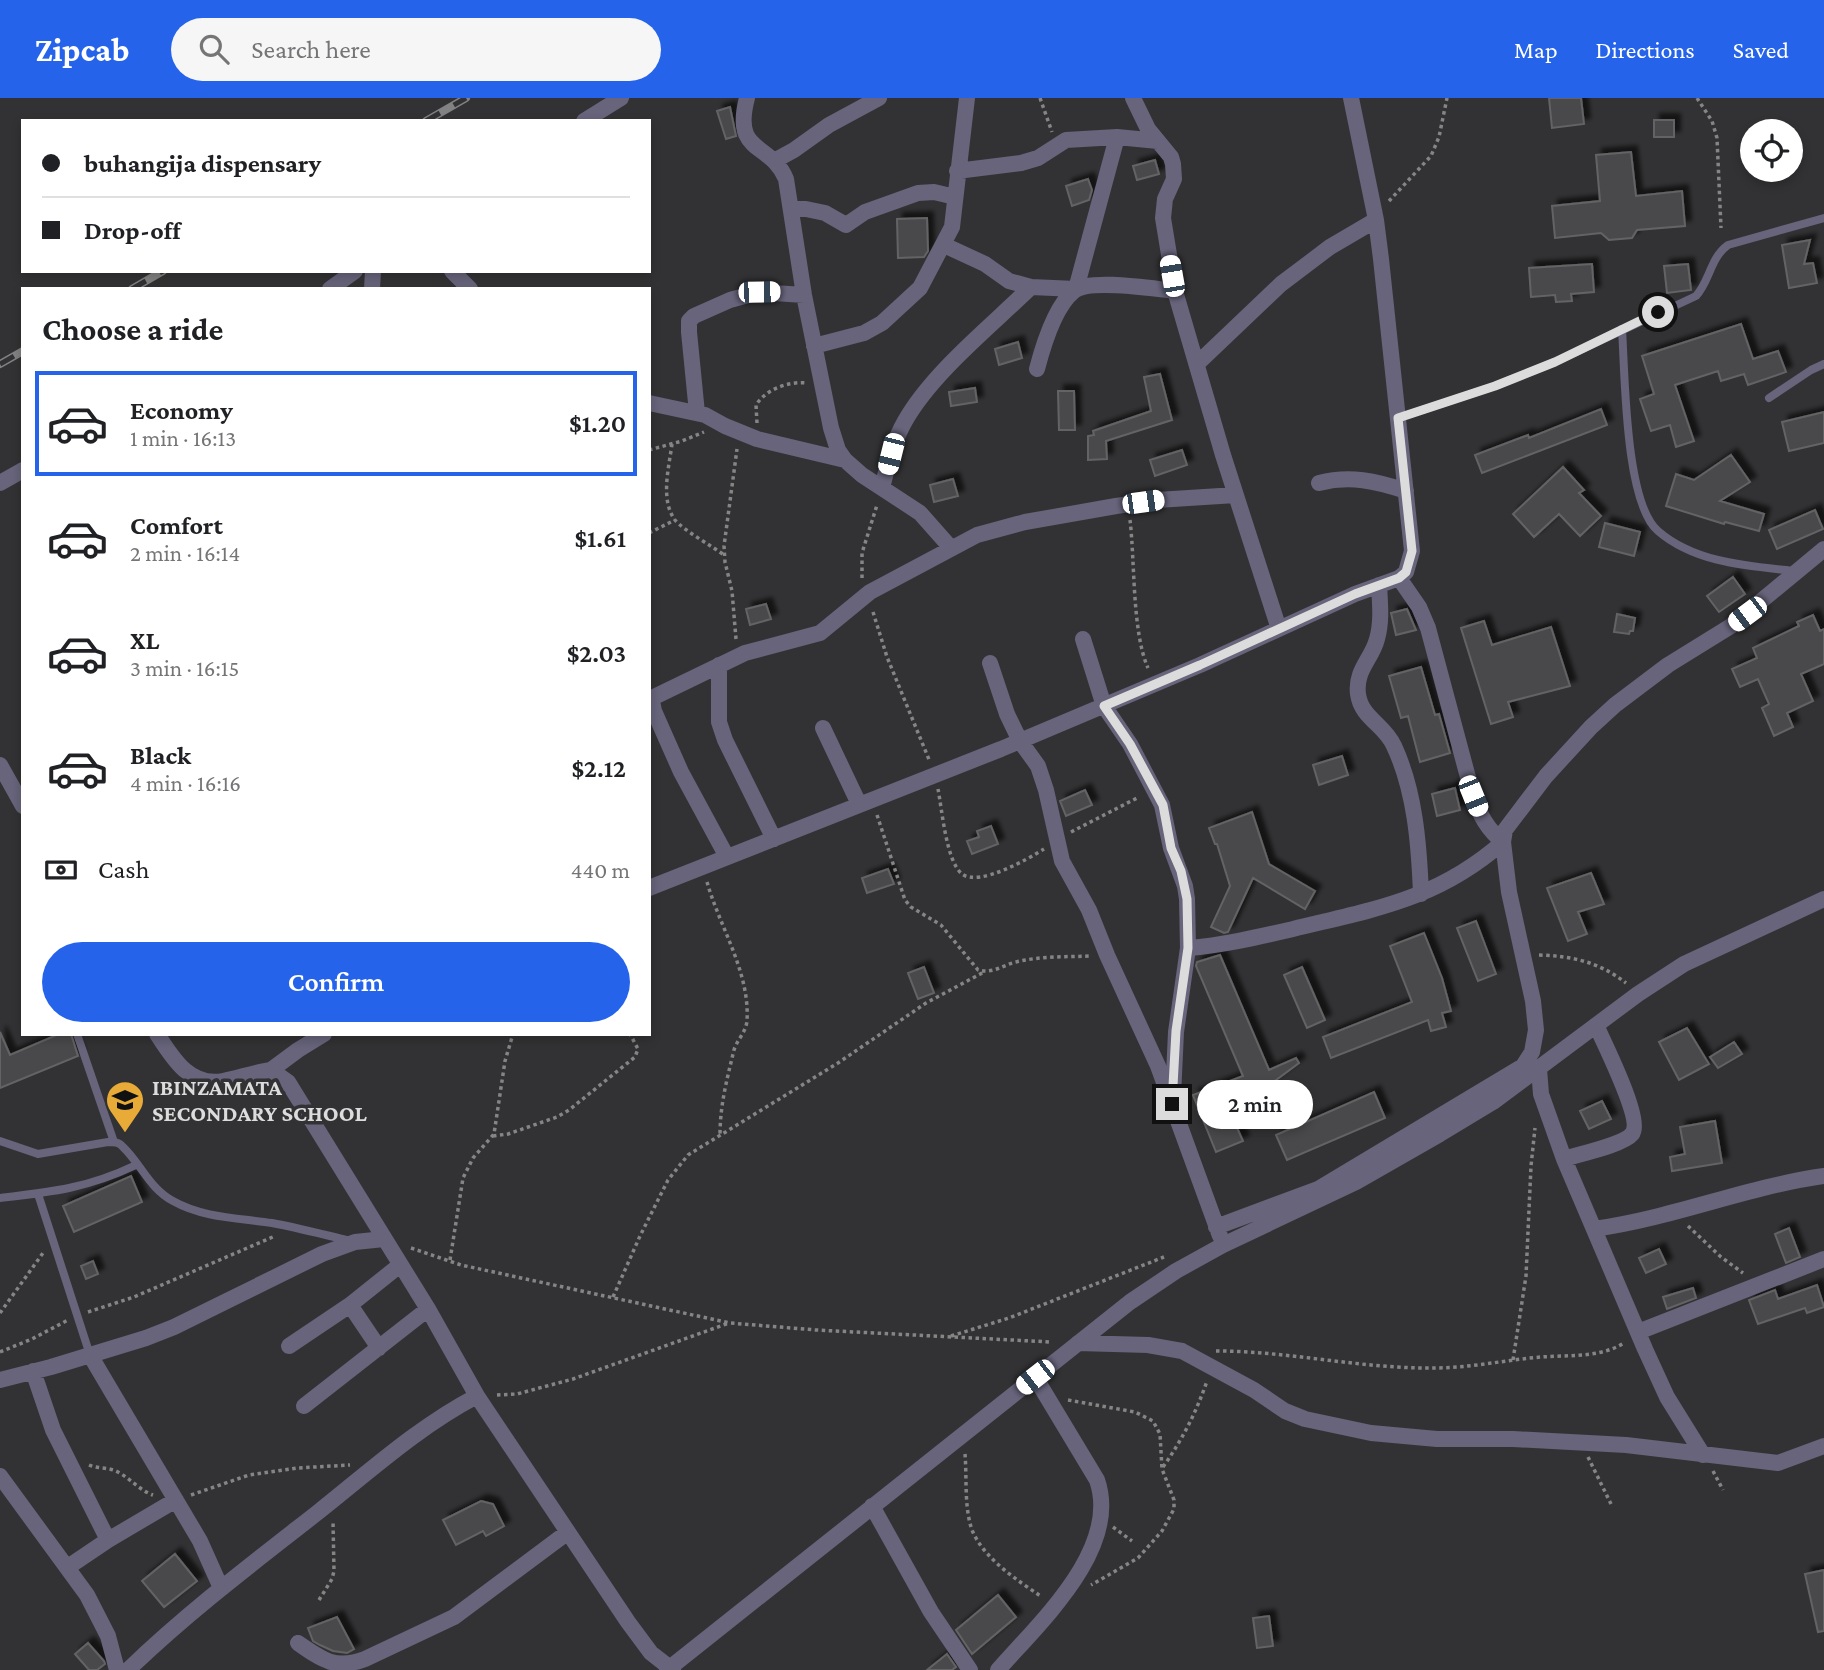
<!DOCTYPE html>
<meta charset="utf-8">
<style>
:root{--surface:#fff;--page:#f6f6f6;--text:#202124;--muted:#757577;--line:#e0e0e0;--accent:#2563eb}
body{margin:0;font-family:"Crimson Pro",serif;background:var(--page);color:var(--text);height:100vh;display:flex;flex-direction:column;font-size:26px;white-space:nowrap}
*{box-sizing:border-box;margin:0}
p{font-size:23px;color:var(--muted)}
.icon{flex:none;width:38px;height:38px;fill:none;stroke:currentColor;stroke-width:2;stroke-linecap:round;stroke-linejoin:round}
.map{position:relative;flex:1;overflow:hidden}
.details{position:absolute;left:21px;top:189px;width:630px;height:749px;display:flex;flex-direction:column;background:var(--surface);border-radius:0px;box-shadow:0 4px 10px #0003}
.details>*{flex:none}
.banner{position:absolute;left:21px;top:21px;width:630px;height:154px;border-radius:0px;box-shadow:0 4px 10px #0003;display:grid;align-content:center;height:154px;padding:0 21px;background:var(--surface)}
.fabs{position:absolute;left:1740px;top:21px;display:grid;gap:14px}
.fabs a{display:grid;place-items:center;width:63px;height:63px;border-radius:50%;background:var(--surface);box-shadow:0 4px 10px #0003;font-size:35px}
.end{position:absolute;width:32px;height:32px;margin:-16px;border:9px solid #dcdcdd;background:#111;box-shadow:0 0 0 4px #111}
.from{border-radius:50%}
.bubble{position:absolute;height:49px;border-radius:24px;background:var(--surface);box-shadow:0 4px 10px #0003;font-size:23px;font-weight:600;line-height:49px;text-align:center}
.car{position:absolute;width:21px;height:42px;margin:-21px -10px;border-radius:9px;box-shadow:0 0 5px 2px #0007;background:linear-gradient(#fff 24%,#345 0 40%,#fff 0 76%,#345 0 86%,#fff 0)}
.banner b{display:flex;align-items:center;gap:24px;height:66px;font-size:26px}
.banner b+b{border-top:2px solid var(--line)}
.banner i{width:18px;height:18px;background:var(--text)}
ul{padding:0;list-style:none}
li{display:flex;align-items:center;gap:21px;height:105px;margin:0 14px 10px;padding:0 7px;border:4px solid transparent;border-radius:0px}
li div{flex:1}
li b{display:block;font-size:26px}
li em{font-style:normal;font-weight:600}
li.active{border-color:var(--accent)}
li>.icon{width:63px;height:63px;stroke-width:1.5}
h2{padding:0 21px;font-size:32px;line-height:84px}
.pay{display:flex;align-items:center;gap:18px;height:77px;padding:0 21px;font-size:26px}
.pay p{margin-inline-start:auto}
.primary-button{display:flex;gap:14px;margin-top:auto;padding:14px 21px}
.primary-button a{flex:1;height:80px;border-radius:42px;background:var(--accent);color:#fff;font-size:28px;font-weight:600;line-height:80px;text-align:center}
header{display:flex;align-items:center;gap:42px;box-sizing:border-box;height:98px;padding:0 35px;background:var(--accent);color:#fff}
header strong{font-size:33px}
nav{display:flex;gap:38px;margin-inline-start:auto;font-size:24px}
.search{width:490px;height:63px;background:var(--page);display:flex;align-items:center;gap:18px;box-sizing:border-box;padding:0 24px;border-radius:38px;color:var(--muted);font-size:26px}
.map>svg:first-child{display:block}
.building{fill:#4a4a4c;stroke:#636365;stroke-width:2;filter:url(#shadow)}
.lines{fill:none;stroke-linecap:round;stroke-linejoin:round}
.path{stroke:#858586;stroke-width:3.5;stroke-dasharray:3.5 3.5;stroke-linecap:butt}
.lane{stroke:#67647b;stroke-width:8}
.street{stroke:#67647b;stroke-width:16}
.rail-casing{stroke:#828283;stroke-width:8}
.rail{stroke:#323234;stroke-width:5;stroke-dasharray:16;stroke-linecap:butt}
.route{stroke:#dcdcdd;stroke-width:9}
.labels{text-anchor:middle;stroke-width:7;stroke-linejoin:round;paint-order:stroke}
.poi-label{font-size:23px;font-weight:bold;fill:#dcdcdd;stroke:#323234;text-anchor:start}
</style>
<header>
<strong>Zipcab</strong>
<div class="search"><svg class="icon" aria-label="search" viewBox="0 0 24 24"><circle cx="10" cy="10" r="6"/><path d="M15 15l6 6"/></svg>Search here</div>
<nav><a>Map</a><a>Directions</a><a>Saved</a></nav>
</header>
<div class="map">
<svg width="1824" height="1572" viewBox="0 0 1824 1572">
<defs>
<filter id="shadow"><feDropShadow dx="6" dy="-6" stdDeviation="2" flood-color="#0009"/></filter>
</defs>
<rect width="100%" height="100%" fill="#323234"/>
<path class="building" d="M1549,0H1581L1584,26L1552,30Z
M730,9L736,38L726,41L717,13Z
M1654,22H1674V39H1654Z
M1631,54L1636,98L1682,93L1685,128L1637,132L1632,140L1609,142L1601,135L1555,140L1552,108L1600,103L1596,57Z
M1155,62L1159,76L1137,82L1133,68Z
M1088,81L1092,92L1089,102L1072,108L1066,88Z
M927,120L928,153L924,159L898,160L897,121Z
M1810,142L1804,166L1813,165L1817,185L1789,190L1782,147Z
M1592,166L1594,194L1571,196L1572,203L1556,204L1555,197L1531,199L1529,170Z
M1688,166L1691,192L1667,195L1664,168Z
M1741,226L1753,261L1778,253L1786,274L1748,287L1744,276L1721,283L1718,273L1675,287L1694,343L1676,349L1670,327L1651,333L1640,301L1654,296L1642,258Z
M1018,244L1022,260L999,267L995,251Z
M1160,276L1172,322L1106,343L1107,361L1088,362V338L1094,337L1093,333L1151,313L1144,279Z
M975,290L977,304L951,308L949,294Z
M1058,293H1074L1075,332H1059Z
M1601,311L1607,327L1482,375L1475,357L1528,337L1529,340Z
M1824,314V345L1789,353L1782,324Z
M1182,352L1187,367L1155,378L1150,362Z
M1731,357L1750,384L1720,403L1764,416L1759,433L1725,424L1724,426L1666,408L1676,376L1694,382Z
M1563,369L1584,392L1579,395L1601,418L1580,438L1559,416L1534,439L1513,416Z
M953,381L958,398L934,404L930,387Z
M1815,412L1823,431L1777,451L1769,432Z
M1605,425L1640,434L1634,458L1599,449Z
M1733,479L1745,496L1719,514L1707,498Z
M766,506L771,521L750,527L746,511Z
M1407,511L1416,532L1396,537L1391,515Z
M1617,516L1635,520L1633,533H1630L1629,536L1614,534Z
M1813,517L1820,533L1824,531V566L1801,576L1813,603L1787,615L1793,629L1774,638L1762,610L1769,606L1758,581L1740,589L1732,571L1757,560L1753,550L1799,528L1797,524Z
M1484,523L1492,547L1551,529L1570,588L1508,604L1513,619L1491,626L1461,530Z
M1421,569L1435,617L1439,616L1450,655L1420,664L1408,618L1401,620L1389,578Z
M1342,658L1348,677L1319,687L1313,667Z
M1455,690L1460,712L1437,718L1432,696Z
M1085,692L1092,707L1066,718L1060,703Z
M1252,714L1269,766L1315,793L1305,811L1253,780L1228,834L1224,835L1211,829L1230,788L1217,746H1215L1209,730Z
M991,728L998,746L972,756L967,743L979,739L977,733Z
M888,771L894,786L867,795L862,780Z
M1591,775L1604,806L1578,814L1587,836L1568,843L1547,790Z
M1476,823L1496,876L1478,883L1457,830Z
M1424,835L1442,880L1451,913L1442,915L1446,929L1431,933L1428,922L1331,960L1323,939L1412,904L1390,848Z
M1220,857L1269,972L1296,960L1299,965L1260,994L1262,999L1229,1012L1243,1043L1216,1054L1193,997L1243,978L1196,868L1197,864Z
M924,869L934,895L918,901L908,875Z
M1302,869L1325,922L1307,930L1284,877Z
M1687,930L1709,966L1679,982L1659,944Z
M0,934L10,957L59,936H71L78,958L0,990Z
M1734,944L1742,956L1718,970L1710,959Z
M1374,994L1385,1020L1287,1062L1276,1037Z
M1602,1003L1611,1021L1589,1031L1580,1013Z
M1715,1023L1722,1065L1672,1073L1670,1059L1685,1056L1680,1029Z
M131,1078L142,1104L74,1134L63,1108Z
M1789,1130L1800,1159L1786,1165L1775,1136Z
M1659,1151L1666,1166L1646,1175L1639,1160Z
M93,1163L98,1176L86,1181L81,1168Z
M1817,1187L1824,1209L1807,1215L1805,1210L1758,1226L1749,1202L1775,1192L1778,1201Z
M1693,1190L1696,1200L1667,1211L1663,1199Z
M481,1403L493,1406L504,1428L486,1438L483,1433L456,1447L443,1422Z
M175,1456L197,1483L164,1509L142,1483Z
M1824,1472V1533L1818,1534L1805,1476Z
M998,1497L1016,1519L972,1556L956,1532Z
M1269,1518L1273,1548L1257,1550L1253,1520Z
M337,1519L354,1551L347,1555L333,1553L320,1547L313,1543L308,1530Z
M88,1545L104,1563L105,1566L97,1572H89L75,1556Z
M947,1556L956,1569L952,1572H927Z"/>
<g class="lines">
<path class="path" d="M1040,0L1052,34
M1697,0L1712,23L1717,40L1721,130
M1389,103L1431,58L1439,39L1447,0
M757,325L756,307C766,291 789,283 807,285
M672,346C669,369 660,402 675,422C683,432 712,448 724,457
M649,352L682,343L704,334
M1130,422C1135,464 1132,534 1148,570
M649,435L675,422
M862,480V455L877,407
M873,514L887,559L930,664
M736,541L732,493L725,464L724,448L737,351
M938,691C942,711 946,763 962,776C979,789 1028,761 1044,751
M877,717L905,802L911,809L941,827L978,872C993,876 1003,867 1016,864C1040,858 1066,859 1091,858
M1071,734L1139,699
M707,784C720,830 750,874 747,923C746,934 737,942 734,952C727,981 720,1007 720,1037
M1539,857C1572,858 1599,864 1626,885
M493,1038L508,1036L557,1019L569,1012L635,959L638,951L630,936
M1688,1128L1721,1159L1743,1175
M411,1150L461,1167L730,1225L816,1232L1051,1244
M450,1162L463,1080L473,1060L494,1036L505,963L513,936
M613,1199L640,1138L668,1082L688,1057L838,965L926,905L984,874
M88,1214L134,1199L275,1138
M0,1215L43,1155
M951,1238L1009,1220L1164,1159
M1216,1253C1290,1253 1361,1271 1434,1270C1470,1270 1505,1262 1541,1259C1568,1257 1600,1260 1624,1245
M0,1254L32,1241L68,1222
M1513,1262L1526,1178L1531,1068L1535,1030
M497,1297L517,1296L573,1281L729,1225
M1068,1302L1135,1314L1153,1323L1160,1336L1162,1371L1174,1402V1411L1162,1433L1138,1460L1091,1487
M965,1356C967,1380 964,1409 972,1432C984,1461 1017,1482 1042,1499
M1588,1359L1611,1406
M89,1367C98,1371 109,1369 118,1374C131,1381 139,1392 153,1397
M1163,1369C1182,1342 1196,1315 1207,1283
M1713,1373L1723,1392
M191,1397L249,1377L297,1370L350,1367
M1113,1429L1132,1443
M319,1502L332,1481L334,1473L333,1423"/>
<path class="lane" d="M1622,231C1625,276 1625,405 1658,433C1695,465 1748,468 1794,473
M1769,300L1811,272L1824,266
M1398,320L1495,288L1555,264L1696,198C1710,183 1710,160 1728,147L1824,120
M77,936L114,1044
M0,1043L38,1056L108,1044C114,1044 119,1044 123,1049C141,1066 149,1090 173,1103C203,1120 239,1120 272,1125C299,1130 325,1137 351,1143
M38,1096L90,1257
M0,1100C52,1094 88,1090 136,1067"/>
<path class="street" d="M747,0C732,57 770,43 786,81L804,197L831,330L838,352L845,362L862,377L920,415L951,450
M1133,0L1148,31L1171,59L1173,66L1174,81L1165,101L1163,120L1175,193L1223,357L1279,531
M584,23L621,0
M774,63L794,52L829,27L879,0
M957,73L1021,65L1038,60L1066,42L1117,39L1158,43
M792,111H806L825,115L846,127L865,114L918,95L934,94L955,99
M944,147L985,166L1009,183L1031,189L1076,191L1117,39
M452,173L470,191
M330,191L355,173
M372,191L373,173
M814,248L864,235L882,225L920,190L952,129L967,0
M1198,265L1281,186L1330,149L1376,122
M1037,271C1043,248 1055,208 1074,193C1090,180 1154,191 1175,193
M649,305L705,317L725,328L757,341L845,362
M697,315L689,234V223L694,218L730,202L759,194L804,197
M0,385L23,372
M1319,385C1350,377 1376,383 1406,393
M882,390C888,366 893,344 905,323C932,275 991,228 1031,189
M1379,487C1380,505 1382,524 1377,541C1372,561 1355,572 1358,596C1361,620 1385,627 1394,648C1415,693 1419,746 1421,796
M1083,541L1104,608L1130,646L1162,707L1171,750L1185,788L1187,801L1188,850L1176,934L1173,998
M990,565L1007,616L1020,643L1038,668L1046,692L1062,763L1089,812L1107,857L1158,968L1220,1138
M719,567V624L725,642L774,741
M823,630L859,706
M0,667L23,708
M727,759L681,674L654,613L652,603L654,599L745,555L820,535L870,494L977,437L1025,424L1116,408L1157,402L1236,397
M649,790L1001,651L1200,567L1355,496L1399,480L1406,474L1412,453L1381,161L1376,122L1351,0
M1188,850C1224,847 1258,839 1293,831C1374,811 1437,802 1503,744C1487,731 1480,717 1473,698L1428,530L1419,509L1399,480
M157,936C173,961 190,989 223,983C239,980 255,974 271,972L288,984L428,1211L477,1298L628,1524L651,1555L673,1572
M1539,971L1541,996L1564,1061L1645,1251L1667,1299L1703,1357
M271,972L298,952L324,936
M1564,1061C1579,1056 1623,1047 1632,1036C1643,1022 1604,945 1596,927
M1216,1129L1318,1091L1523,968L1532,954L1536,932L1533,903L1509,794L1503,744L1505,732L1546,678L1591,629L1615,607L1668,567L1731,528L1824,451
M1594,1131C1673,1120 1746,1089 1824,1078
M350,1207L379,1250
M1638,1234L1824,1161
M1078,1245L1148,1247L1182,1253L1254,1292L1285,1313L1305,1321L1371,1335L1437,1341H1513L1626,1347L1778,1365L1824,1348
M289,1248L350,1207L400,1167
M90,1257L200,1443L221,1490
M33,1273L53,1332L108,1442
M0,1282L51,1269L146,1240L174,1229L322,1156L355,1144L384,1141
M304,1308L428,1211
M0,1378L87,1497L108,1538L117,1572
M872,1408L931,1514L970,1572
M68,1469L108,1442L176,1402
M298,1545C322,1562 336,1572 365,1561L454,1519L568,1434
M128,1572C187,1515 253,1465 317,1415C370,1373 418,1329 477,1298
M667,1572L1130,1204L1176,1173L1223,1147L1356,1084L1440,1036L1493,1004L1638,896L1684,866L1824,801
M998,1572C1039,1525 1121,1451 1097,1382L1035,1279"/>
<defs>
<path id="rail" d="M426,23L466,0
M132,191L163,173
M0,266L23,253"/>
</defs>
<use href="#rail" class="rail-casing"/>
<use href="#rail" class="rail"/>
</g>
<g class="lines">
<path class="route" d="M1172,1006L1176,933L1188,850L1187,801L1181,773L1171,750L1163,707L1130,646L1104,608L1200,567L1355,496L1399,480L1406,474L1412,453L1398,320L1495,288L1555,264L1658,214"/>
</g>
<defs>
<symbol id="school-pin" viewBox="-11 -11 22 30"><path d="M0 17L-7.5 6A9.5 9.5 0 1 1 7.5 6Z" fill="#e8ab37" stroke="#323234"/><path d="M0-5L7-2L0 1L-7-2ZM-4 1L0 2.5L4 1V4Q0 6-4 4Z" fill="#111"/></symbol>
</defs>
<g fill-rule="evenodd">
<use href="#school-pin" x="103" y="980" width="44" height="60"/>
</g>
<g class="labels">
<g class="poi-label">
<text x="152" y="997">IBINZAMATA<tspan x="152" dy="26">SECONDARY SCHOOL</tspan></text>
</g>
</g>
</svg>
<div class="fabs">
<a><svg class="icon" aria-label="locate" viewBox="0 0 24 24"><circle cx="12" cy="12" r="6"/><path d="M12 2v4M12 18v4M2 12h4M18 12h4"/></svg></a>
</div>
<i class="end from" style="left:1658px;top:214px"></i>
<i class="end" style="left:1172px;top:1006px"></i>
<div class="bubble" style="left:1197px;top:982px;width:116px">2 min</div>
<i class="car" style="left:1172px;top:178px;rotate:350deg"></i>
<i class="car" style="left:759px;top:194px;rotate:89deg"></i>
<i class="car" style="left:891px;top:356px;rotate:194deg"></i>
<i class="car" style="left:1143px;top:404px;rotate:82deg"></i>
<i class="car" style="left:1747px;top:516px;rotate:233deg"></i>
<i class="car" style="left:1473px;top:698px;rotate:158deg"></i>
<i class="car" style="left:1035px;top:1279px;rotate:232deg"></i>
<div class="banner">
<b><i class="from"></i>buhangija dispensary</b>
<b><i></i>Drop-off</b>
</div>
<section class="details">
<h2>Choose a ride</h2>
<ul>
<li class="active"><svg class="icon" aria-label="car" viewBox="0 0 24 24"><path d="M5 17H2v-5l4-1 3-4h7l3 4 3 1v5h-3M9 17h6M6 11h13"/><circle cx="7" cy="17" r="2"/><circle cx="17" cy="17" r="2"/></svg><div><b>Economy</b><p>1 min · 16:13</p></div><em>$1.20</em></li>
<li><svg class="icon" aria-label="car" viewBox="0 0 24 24"><path d="M5 17H2v-5l4-1 3-4h7l3 4 3 1v5h-3M9 17h6M6 11h13"/><circle cx="7" cy="17" r="2"/><circle cx="17" cy="17" r="2"/></svg><div><b>Comfort</b><p>2 min · 16:14</p></div><em>$1.61</em></li>
<li><svg class="icon" aria-label="car" viewBox="0 0 24 24"><path d="M5 17H2v-5l4-1 3-4h7l3 4 3 1v5h-3M9 17h6M6 11h13"/><circle cx="7" cy="17" r="2"/><circle cx="17" cy="17" r="2"/></svg><div><b>XL</b><p>3 min · 16:15</p></div><em>$2.03</em></li>
<li><svg class="icon" aria-label="car" viewBox="0 0 24 24"><path d="M5 17H2v-5l4-1 3-4h7l3 4 3 1v5h-3M9 17h6M6 11h13"/><circle cx="7" cy="17" r="2"/><circle cx="17" cy="17" r="2"/></svg><div><b>Black</b><p>4 min · 16:16</p></div><em>$2.12</em></li>
</ul>
<div class="pay"><svg class="icon" aria-label="cash" viewBox="0 0 24 24"><path d="M3 7h18v10H3z"/><circle cx="12" cy="12" r="2"/></svg>Cash<p>440 m</p></div>
<div class="primary-button"><a>Confirm</a></div>
</section>
</div>
